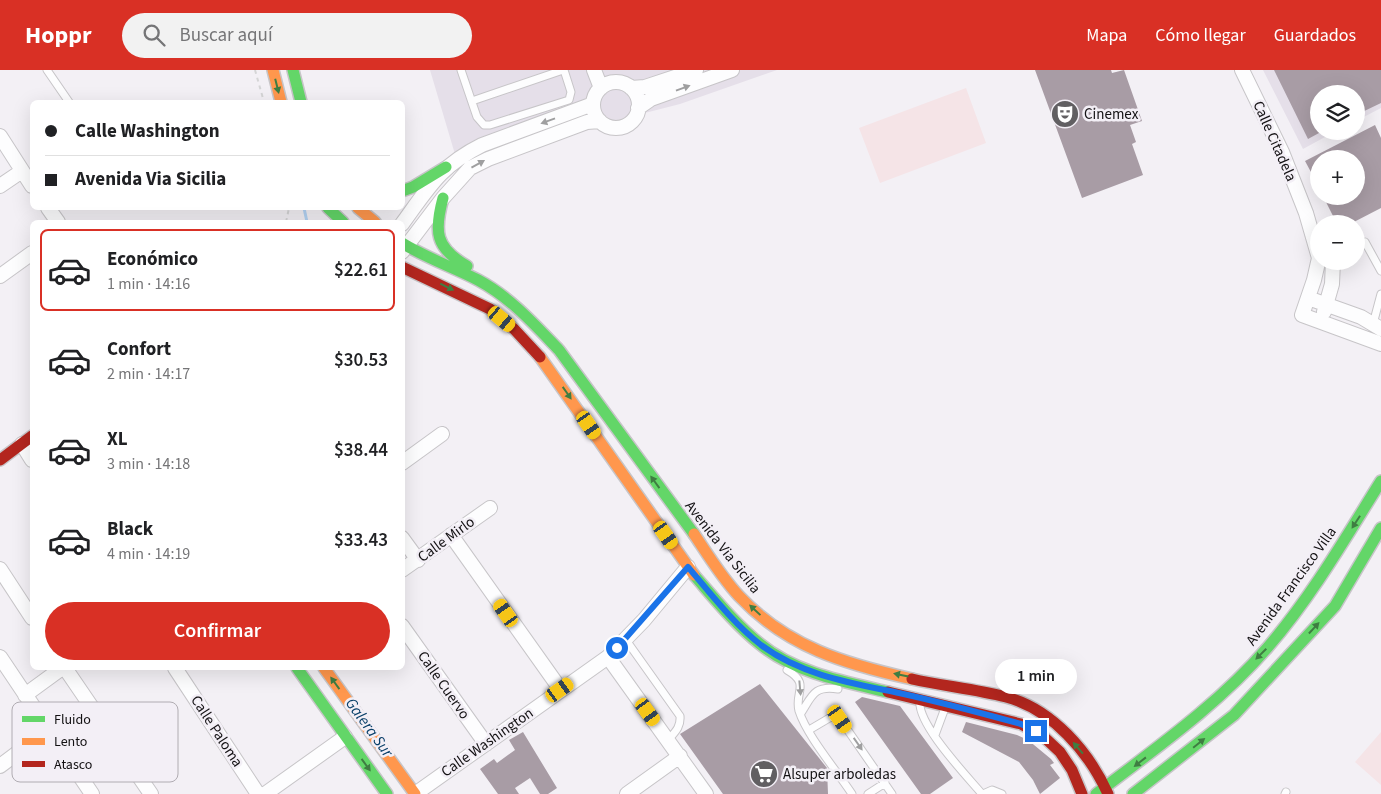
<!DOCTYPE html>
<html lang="es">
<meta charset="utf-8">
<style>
:root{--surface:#fff;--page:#f2f2f2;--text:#202124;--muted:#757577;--line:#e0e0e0;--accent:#d93025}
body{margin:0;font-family:"Source Sans 3",sans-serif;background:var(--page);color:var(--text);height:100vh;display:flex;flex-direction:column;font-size:19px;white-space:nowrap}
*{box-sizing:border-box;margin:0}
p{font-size:16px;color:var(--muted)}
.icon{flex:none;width:28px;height:28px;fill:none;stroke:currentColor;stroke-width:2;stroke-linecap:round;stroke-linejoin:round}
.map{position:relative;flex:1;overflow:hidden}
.drawer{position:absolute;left:30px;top:150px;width:375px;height:450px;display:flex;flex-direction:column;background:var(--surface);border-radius:8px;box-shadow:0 5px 20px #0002}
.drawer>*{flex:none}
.banner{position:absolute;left:30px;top:30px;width:375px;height:110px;border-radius:8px;box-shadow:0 5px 20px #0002;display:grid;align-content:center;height:110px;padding:0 15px;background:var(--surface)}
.controls{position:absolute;left:1310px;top:15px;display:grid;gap:10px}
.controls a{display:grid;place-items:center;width:55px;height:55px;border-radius:50%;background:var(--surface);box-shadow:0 5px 20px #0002;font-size:25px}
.end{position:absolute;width:22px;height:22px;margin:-11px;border:6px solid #1a73e8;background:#fff;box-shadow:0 0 0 2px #fff}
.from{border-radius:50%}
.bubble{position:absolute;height:35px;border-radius:18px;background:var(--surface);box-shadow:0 5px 20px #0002;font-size:16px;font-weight:600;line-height:35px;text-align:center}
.car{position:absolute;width:15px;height:30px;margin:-15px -8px;border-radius:6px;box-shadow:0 0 4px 1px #0007;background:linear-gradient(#f5c518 24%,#345 0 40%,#f5c518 0 76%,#345 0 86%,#f5c518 0)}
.banner b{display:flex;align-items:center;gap:18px;height:48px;font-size:19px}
.banner b+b{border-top:1px solid var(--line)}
.banner i{width:12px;height:12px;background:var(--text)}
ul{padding:9px 0 0;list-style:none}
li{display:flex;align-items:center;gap:15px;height:82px;margin:0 10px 8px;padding:0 5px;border:2px solid transparent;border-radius:8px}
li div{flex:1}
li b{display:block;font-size:19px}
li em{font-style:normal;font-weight:600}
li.active{border-color:var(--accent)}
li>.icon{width:45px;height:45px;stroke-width:1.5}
.button{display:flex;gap:10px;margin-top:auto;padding:10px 15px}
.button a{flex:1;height:58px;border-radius:30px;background:var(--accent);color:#fff;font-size:20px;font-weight:600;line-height:58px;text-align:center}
header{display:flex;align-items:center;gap:30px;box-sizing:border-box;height:70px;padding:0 25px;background:var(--accent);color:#fff}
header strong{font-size:24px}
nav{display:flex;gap:28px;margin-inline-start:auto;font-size:18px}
.search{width:350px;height:45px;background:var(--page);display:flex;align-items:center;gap:12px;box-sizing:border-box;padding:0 18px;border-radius:28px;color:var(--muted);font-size:19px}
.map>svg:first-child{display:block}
.built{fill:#e5dfe9}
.green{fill:#f5e4e7}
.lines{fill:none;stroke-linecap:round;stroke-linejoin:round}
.stream{stroke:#b3d3f4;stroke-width:3}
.building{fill:#a89ca5}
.lane-casing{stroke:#c7c5c8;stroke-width:9}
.street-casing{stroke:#c7c5c8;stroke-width:16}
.fast-casing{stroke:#c7c5c8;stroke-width:14}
.slow-casing{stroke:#c7c5c8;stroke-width:14}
.jam-casing{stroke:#c7c5c8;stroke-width:14}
.path{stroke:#d5d5d6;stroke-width:2;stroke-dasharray:4 4;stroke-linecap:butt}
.lane{stroke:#fdfdfe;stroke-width:7}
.street{stroke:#fdfdfe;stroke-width:14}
.fast{stroke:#63d668;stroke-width:11}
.slow{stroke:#ff974d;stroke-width:11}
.jam{stroke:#b3261e;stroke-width:11}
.oneway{fill:#3f7d42}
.oneway2{fill:#9f9fa0}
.route{stroke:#1a73e8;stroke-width:6}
.labels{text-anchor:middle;stroke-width:5;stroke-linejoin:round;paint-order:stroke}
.poi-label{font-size:15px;fill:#131113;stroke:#f3eff6;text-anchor:start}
.street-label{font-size:15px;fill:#131113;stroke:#f3eff6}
.water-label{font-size:16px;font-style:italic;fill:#0a4069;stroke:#f3eff6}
.key{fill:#f3eff6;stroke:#b0acb2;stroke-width:1}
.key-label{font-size:14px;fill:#131113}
</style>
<header>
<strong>Hoppr</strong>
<div class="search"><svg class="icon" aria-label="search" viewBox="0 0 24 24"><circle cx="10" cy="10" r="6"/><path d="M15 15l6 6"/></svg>Buscar aquí</div>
<nav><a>Mapa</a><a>Cómo llegar</a><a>Guardados</a></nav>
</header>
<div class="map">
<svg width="1381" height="724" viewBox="0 0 1381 724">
<rect width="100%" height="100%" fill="#f3f0f5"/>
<path class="built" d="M430,0H777L680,34L457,91Z
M1263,0H1381V38L1356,51V24H1319V61H1336L1303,79Z"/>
<path class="green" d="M966,18L986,73L880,113L859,58Z
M1381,662V715L1355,692Z"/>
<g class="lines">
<path class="stream" d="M304,138L307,152"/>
</g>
<path class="building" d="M1035,0H1111L1112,3L1124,0L1142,51L1130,55L1136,72L1132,74L1143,105L1082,128Z
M1274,0H1381V33L1356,45V24H1319V63L1308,69Z
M1375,55L1381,68V138L1350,154H1337L1323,126H1356V89H1319V117L1305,91Z
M760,614L827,698L828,724H723L680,664Z
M862,627L900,636L953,708L930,724H921L855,632Z
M966,652L1017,665L1028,670L1051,689L1054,693L1050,695L1060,708L1040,724L1033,710L1019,692L962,662Z
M523,662L557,718L548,724H540L530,708L515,718L519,724H498L480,699L494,689L497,693L515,680L509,670Z"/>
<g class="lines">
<defs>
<path id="lane" d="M47,0L69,32
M461,0L477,47L484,55H490L569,30L571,22L564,0
M472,31L563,0
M1365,172L1381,201
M1373,254L1381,224
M626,570L680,646C681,657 675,662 668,670
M787,600C811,614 794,622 799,641C807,666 837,701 852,724
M920,630C916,653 966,705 982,724
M801,643C812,626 814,615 838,619
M809,660L831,647L840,649L892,724
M935,665L945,638
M868,724L885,713
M983,724L992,720L1002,724
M1285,724L1286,722"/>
<path id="street" d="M594,0L601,18
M1242,0L1282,82L1306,143L1319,188L1314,210L1302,245L1381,274
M593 35a23 23 0 1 1 46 0a23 23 0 1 1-46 0Z
M631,18L645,17L696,0
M638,38L651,29L732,0
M0,66L32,116
M0,116L22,101
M48,138L58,152
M402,154C429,117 440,96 482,75L593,34
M402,182L443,128L470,98L488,89L587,52L600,51
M0,206L32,183
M1308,228L1361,247L1381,259
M1324,242L1332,214L1333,191
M22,374L32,390
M402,393L442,364
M451,465L561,620
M402,468L418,490
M0,499L32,548
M402,500L490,438
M402,556L486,674
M0,587L92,724
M608,587L706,724
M65,598L151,724
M175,598L258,724
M25,625L62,598
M0,696L48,660
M265,724L345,667
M415,724L608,587L644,550L688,497
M627,724L680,686"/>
<path id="fast" d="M293,0L301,32
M402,121L413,117L446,97
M443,128C434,161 435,178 467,196
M328,138L343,152
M402,173C426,188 453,197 478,210C510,227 534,254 559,280L694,464
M694,505C715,529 735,554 760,574C795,603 845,612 888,622
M297,598L387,724
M1096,724C1156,678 1219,634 1268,577C1312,526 1346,467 1381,411
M1133,724L1234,645L1335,536L1381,458"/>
<path id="slow" d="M273,0L281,32
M358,138L375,152
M540,287L694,505
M694,464C708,485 722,508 739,526C787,577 845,594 912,609
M324,598L415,724"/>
<path id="jam" d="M402,197L490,239L514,259L540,287
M0,390L32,366
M912,609C943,616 975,619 1006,627C1052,639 1089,682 1108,724
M888,622L1021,654L1044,667L1060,682L1072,700L1082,724"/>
</defs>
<use href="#lane" class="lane-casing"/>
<use href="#street" class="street-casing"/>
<use href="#fast" class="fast-casing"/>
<use href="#slow" class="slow-casing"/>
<use href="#jam" class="jam-casing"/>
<path class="path" d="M255,0L264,32
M286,152L289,138"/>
<use href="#lane" class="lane"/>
<use href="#street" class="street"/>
<use href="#fast" class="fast"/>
<use href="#slow" class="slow"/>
<use href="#jam" class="jam"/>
</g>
<defs><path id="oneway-solid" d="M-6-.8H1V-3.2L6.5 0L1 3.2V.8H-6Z" transform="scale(1.25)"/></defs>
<g class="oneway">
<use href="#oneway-solid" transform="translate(277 16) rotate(76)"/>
<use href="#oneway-solid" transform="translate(447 217) rotate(26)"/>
<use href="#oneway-solid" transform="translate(567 323) rotate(55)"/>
<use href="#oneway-solid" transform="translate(655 412) rotate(-126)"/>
<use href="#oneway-solid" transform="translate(1356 452) rotate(123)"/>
<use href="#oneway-solid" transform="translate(755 540) rotate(-137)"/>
<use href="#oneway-solid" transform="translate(1314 558) rotate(-47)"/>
<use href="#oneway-solid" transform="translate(1261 584) rotate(135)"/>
<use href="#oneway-solid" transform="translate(901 605) rotate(-168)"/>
<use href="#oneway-solid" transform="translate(335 613) rotate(-126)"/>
<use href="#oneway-solid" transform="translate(1199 673) rotate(-39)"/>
<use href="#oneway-solid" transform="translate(1078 678) rotate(-131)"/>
<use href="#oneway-solid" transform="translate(1140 692) rotate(142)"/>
<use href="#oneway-solid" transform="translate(366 695) rotate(54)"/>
</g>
<g class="oneway2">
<use href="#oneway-solid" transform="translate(683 18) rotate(-20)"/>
<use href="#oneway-solid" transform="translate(548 51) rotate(160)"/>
<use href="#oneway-solid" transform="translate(478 94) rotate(-29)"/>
<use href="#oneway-solid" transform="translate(800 618) rotate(85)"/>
<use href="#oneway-solid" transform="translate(858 674) rotate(55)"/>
</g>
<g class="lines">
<path class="route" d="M617,578L688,497C711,524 733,553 761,575C801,605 851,613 899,623C940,632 981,643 1021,654L1036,661"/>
</g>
<defs>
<symbol id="theatre-disc" viewBox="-11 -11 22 22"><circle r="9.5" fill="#615f62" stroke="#f3eff6"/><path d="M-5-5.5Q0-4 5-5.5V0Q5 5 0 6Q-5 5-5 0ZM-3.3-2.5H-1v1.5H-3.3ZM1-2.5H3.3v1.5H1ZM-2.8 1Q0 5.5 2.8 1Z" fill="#fff"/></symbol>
<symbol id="supermarket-disc" viewBox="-11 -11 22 22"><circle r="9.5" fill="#615f62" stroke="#f3eff6"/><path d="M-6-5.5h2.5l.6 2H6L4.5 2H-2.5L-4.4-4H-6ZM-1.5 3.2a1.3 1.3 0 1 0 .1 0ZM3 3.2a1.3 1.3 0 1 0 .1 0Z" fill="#fff"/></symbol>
</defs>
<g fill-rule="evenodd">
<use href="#theatre-disc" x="1049" y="28" width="32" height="32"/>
<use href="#supermarket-disc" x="748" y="688" width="32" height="32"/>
</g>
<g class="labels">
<g class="poi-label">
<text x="1084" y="49">Cinemex</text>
<text x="783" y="709">Alsuper arboledas</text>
</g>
<g class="street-label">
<text transform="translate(1275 71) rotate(66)" y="5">Calle Citadela</text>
<text transform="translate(446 469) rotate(-36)" y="5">Calle Mirlo</text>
<text transform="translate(723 477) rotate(52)" y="5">Avenida Via Sicilia</text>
<text transform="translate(1291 516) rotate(-54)" y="5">Avenida Francisco Villa</text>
<text transform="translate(444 615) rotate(55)" y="5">Calle Cuervo</text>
<text transform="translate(217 661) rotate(57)" y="5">Calle Paloma</text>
<text transform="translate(487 672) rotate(-35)" y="5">Calle Washington</text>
</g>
<g class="water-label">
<text transform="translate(370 657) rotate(54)" y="6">Galera Sur</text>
</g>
</g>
<rect x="12" y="632" width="166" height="80" rx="8" class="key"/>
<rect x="22" y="646" width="23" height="6" fill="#63d668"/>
<rect x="22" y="668" width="23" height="7" fill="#ff974d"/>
<rect x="22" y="691" width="23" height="6" fill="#b3261e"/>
<g class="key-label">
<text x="54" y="654">Fluido</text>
<text x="54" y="676">Lento</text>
<text x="54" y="699">Atasco</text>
</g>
</svg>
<div class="controls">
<a><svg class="icon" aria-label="layers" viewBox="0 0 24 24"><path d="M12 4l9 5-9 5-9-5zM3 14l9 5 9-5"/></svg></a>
<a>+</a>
<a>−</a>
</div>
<i class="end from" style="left:617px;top:578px"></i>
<i class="end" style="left:1036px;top:661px"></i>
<div class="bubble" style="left:995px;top:589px;width:82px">1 min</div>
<i class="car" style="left:502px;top:249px;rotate:130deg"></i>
<i class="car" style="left:589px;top:355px;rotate:145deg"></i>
<i class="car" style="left:666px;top:465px;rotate:145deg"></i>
<i class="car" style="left:506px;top:543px;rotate:325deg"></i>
<i class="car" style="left:560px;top:620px;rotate:55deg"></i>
<i class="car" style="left:648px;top:642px;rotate:144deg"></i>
<i class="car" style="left:840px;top:649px;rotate:145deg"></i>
<div class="banner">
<b><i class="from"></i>Calle Washington</b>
<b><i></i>Avenida Via Sicilia</b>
</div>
<section class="drawer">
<ul>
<li class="active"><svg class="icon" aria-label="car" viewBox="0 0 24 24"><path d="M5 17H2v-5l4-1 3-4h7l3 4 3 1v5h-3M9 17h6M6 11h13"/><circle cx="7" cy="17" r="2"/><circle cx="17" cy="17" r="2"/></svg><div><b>Económico</b><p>1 min · 14:16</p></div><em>$22.61</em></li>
<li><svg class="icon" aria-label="car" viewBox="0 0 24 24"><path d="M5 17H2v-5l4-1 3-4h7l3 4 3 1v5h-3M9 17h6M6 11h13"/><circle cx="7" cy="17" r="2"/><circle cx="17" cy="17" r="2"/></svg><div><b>Confort</b><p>2 min · 14:17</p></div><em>$30.53</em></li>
<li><svg class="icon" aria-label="car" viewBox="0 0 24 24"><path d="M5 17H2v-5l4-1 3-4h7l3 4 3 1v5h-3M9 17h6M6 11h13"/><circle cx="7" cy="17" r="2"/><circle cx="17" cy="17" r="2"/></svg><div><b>XL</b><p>3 min · 14:18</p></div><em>$38.44</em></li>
<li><svg class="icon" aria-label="car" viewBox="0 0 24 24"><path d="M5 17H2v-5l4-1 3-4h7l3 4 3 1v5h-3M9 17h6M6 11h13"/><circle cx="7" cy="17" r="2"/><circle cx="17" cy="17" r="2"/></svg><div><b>Black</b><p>4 min · 14:19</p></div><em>$33.43</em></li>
</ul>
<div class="button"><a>Confirmar</a></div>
</section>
</div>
